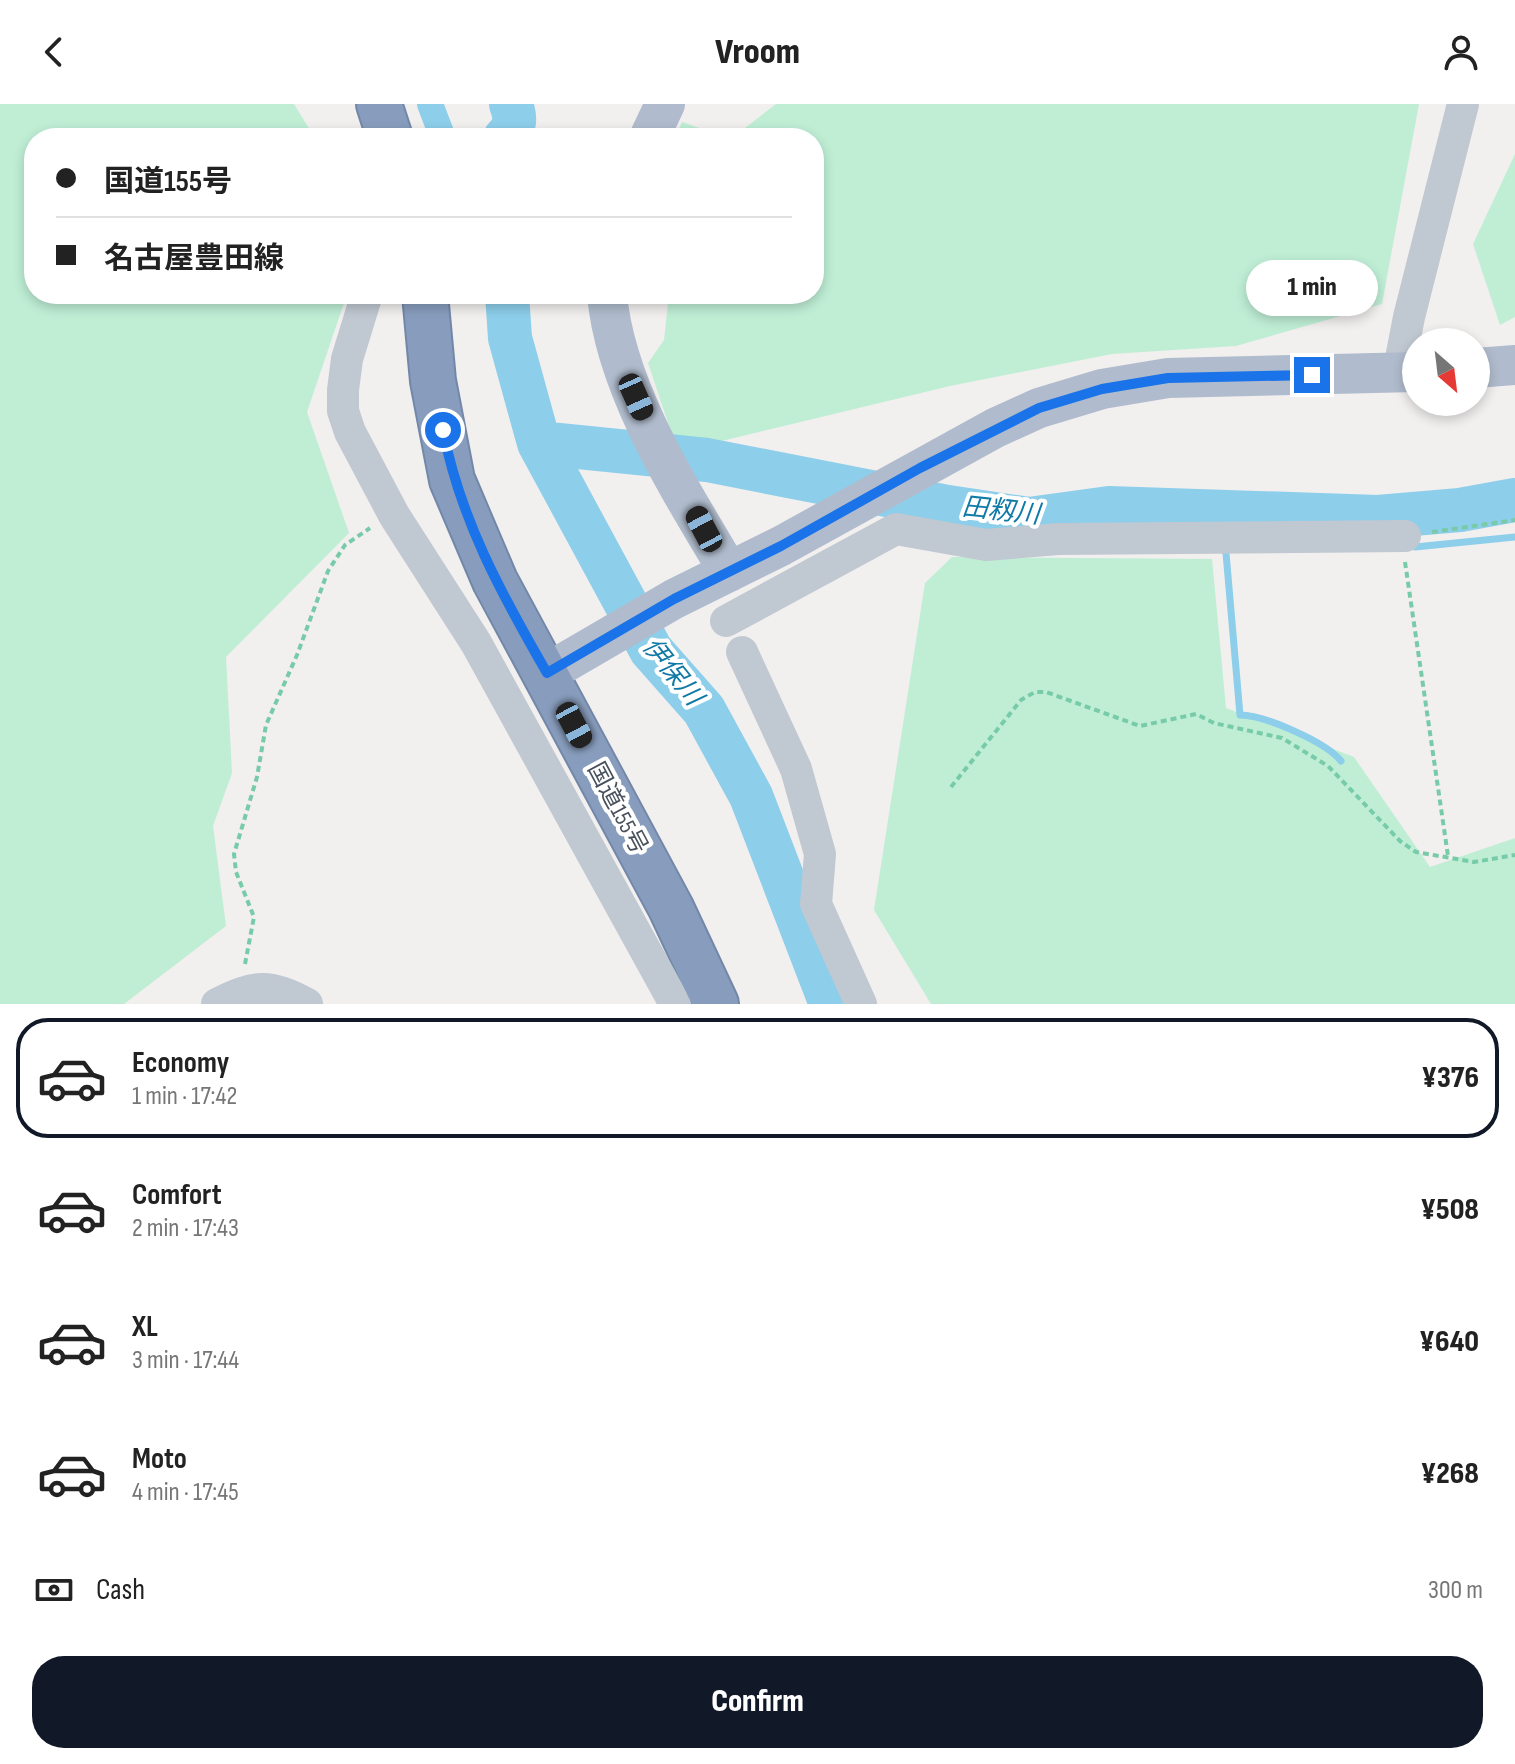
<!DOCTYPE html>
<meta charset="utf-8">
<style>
:root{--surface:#fff;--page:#f6f6f6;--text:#222;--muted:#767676;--line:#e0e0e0;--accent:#111827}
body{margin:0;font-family:"Sofia Sans Condensed","Noto Sans JP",sans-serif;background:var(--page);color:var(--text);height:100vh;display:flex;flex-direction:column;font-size:30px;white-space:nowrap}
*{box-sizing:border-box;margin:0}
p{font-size:26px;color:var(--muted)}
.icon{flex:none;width:44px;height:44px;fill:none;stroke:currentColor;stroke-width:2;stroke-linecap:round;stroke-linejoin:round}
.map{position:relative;height:900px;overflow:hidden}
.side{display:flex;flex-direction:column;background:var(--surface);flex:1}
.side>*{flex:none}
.banner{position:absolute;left:24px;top:24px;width:800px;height:176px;border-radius:32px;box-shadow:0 4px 12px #0003;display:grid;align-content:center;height:176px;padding:0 32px;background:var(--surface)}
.needle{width:52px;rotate:152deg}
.controls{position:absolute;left:1402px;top:224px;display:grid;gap:16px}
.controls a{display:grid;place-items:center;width:88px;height:88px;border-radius:50%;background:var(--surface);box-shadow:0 4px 12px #0003;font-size:40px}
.end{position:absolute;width:36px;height:36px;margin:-18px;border:10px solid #1a73e8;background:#fff;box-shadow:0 0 0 4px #fff}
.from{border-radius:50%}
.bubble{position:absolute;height:56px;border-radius:28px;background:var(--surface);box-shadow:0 4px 12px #0003;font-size:26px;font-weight:800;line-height:56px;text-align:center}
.car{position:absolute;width:24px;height:48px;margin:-24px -12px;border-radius:10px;box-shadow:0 0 6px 2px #0007;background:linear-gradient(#222 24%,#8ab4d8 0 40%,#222 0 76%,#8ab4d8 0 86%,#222 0)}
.banner b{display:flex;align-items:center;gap:28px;height:76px;font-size:30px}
.banner b+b{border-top:2px solid var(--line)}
.banner i{width:20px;height:20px;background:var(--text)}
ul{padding:14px 0 0;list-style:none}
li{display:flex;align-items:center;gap:24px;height:120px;margin:0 16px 12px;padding:0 16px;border:4px solid transparent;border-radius:32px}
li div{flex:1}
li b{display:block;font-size:30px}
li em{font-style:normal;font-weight:800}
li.on{border-color:var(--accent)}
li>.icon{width:72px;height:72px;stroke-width:1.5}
.pay{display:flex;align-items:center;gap:20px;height:88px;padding:0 32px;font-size:30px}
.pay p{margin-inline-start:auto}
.primary-button{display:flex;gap:16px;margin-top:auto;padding:16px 32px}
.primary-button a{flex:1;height:92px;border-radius:32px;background:var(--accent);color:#fff;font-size:32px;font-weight:800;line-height:92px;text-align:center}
header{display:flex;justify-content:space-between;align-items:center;height:104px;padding:0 32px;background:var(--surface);font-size:36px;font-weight:800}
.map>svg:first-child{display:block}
.green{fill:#bfeed5}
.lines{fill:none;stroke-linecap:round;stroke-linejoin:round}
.stream{stroke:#8dceea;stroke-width:7}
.canal{stroke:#8dceea;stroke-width:26}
.river{stroke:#8dceea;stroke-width:44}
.highway-casing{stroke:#7388a8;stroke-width:48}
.path{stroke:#78cba9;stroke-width:4;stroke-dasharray:6 4;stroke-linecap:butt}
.minor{stroke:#c0c8d1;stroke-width:32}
.major{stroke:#b0bccd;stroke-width:40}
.highway{stroke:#889dbd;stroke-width:44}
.route{stroke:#1a73e8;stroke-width:10}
.labels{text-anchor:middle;stroke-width:8;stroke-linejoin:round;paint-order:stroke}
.street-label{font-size:24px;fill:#48515c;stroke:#fff}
.water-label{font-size:26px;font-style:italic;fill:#107aa7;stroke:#fff}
</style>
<header><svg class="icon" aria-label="back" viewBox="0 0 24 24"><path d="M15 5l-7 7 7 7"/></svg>Vroom<svg class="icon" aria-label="person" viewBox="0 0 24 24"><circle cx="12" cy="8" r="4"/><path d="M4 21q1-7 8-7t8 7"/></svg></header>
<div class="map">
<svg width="1515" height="900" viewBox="0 0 1515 900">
<rect width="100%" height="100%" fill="#f2efef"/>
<path class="green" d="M0,0H294L315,34H34V190H347L307,308L349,429L226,553L232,669L213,722L226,822L124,900H0Z
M776,0H1419L1382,200L1236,242L1112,250L950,282L693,344L672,331L648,259L664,236L669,190H814V34H732Z
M682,18L728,34H675Z
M1515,50V213L1500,221L1473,140Z
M952,453L1212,455L1226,604L1354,653L1430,763L1515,734V900H931L874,806L925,479Z"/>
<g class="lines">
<path class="stream" d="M1415,443L1515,433
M1226,449L1240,611C1264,611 1326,638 1341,657"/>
<path class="canal" d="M430,0L443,34"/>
<path class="river" d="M505,34C516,23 516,14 511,0
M507,190L510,234L539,339L651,546L704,606L751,692L831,900
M539,339L707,356L948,403L1029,415L1109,404L1378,413L1460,406L1515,396"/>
<defs>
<path id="highway" d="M379,0L390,34
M425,190L433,277L452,376L495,477L671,804L716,900"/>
</defs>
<use href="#highway" class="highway-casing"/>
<path class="path" d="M1432,428L1515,416
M1405,458L1448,752
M951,683L1021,596L1035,588H1046L1140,622L1196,610L1214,619L1282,634L1328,662L1400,737L1416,748L1474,758L1515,751
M245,860L254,813L236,768L234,750L257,673L266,621L297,551L328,467L345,441L370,424"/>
<path class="minor" d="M367,190L347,255L343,286V307L350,328L394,411L476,539L675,900
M1398,270L1409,213L1463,0
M726,517L896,425L986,441L1058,435L1405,432
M742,548L796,665L820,750L816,800L861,900
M217,900C254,881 270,879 307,900"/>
<path class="major" d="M649,34L665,0
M607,190C615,285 681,387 729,468
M1476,264L1515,261
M547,569L674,495L781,442L995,324L1039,304L1102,285L1168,274L1416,268"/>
<use href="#highway" class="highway"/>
</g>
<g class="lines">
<path class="route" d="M443,326C460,415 502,491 547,569L674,495L781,442L920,364L1039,304L1102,285L1168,274L1312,271"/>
</g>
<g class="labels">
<g class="street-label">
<text transform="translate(618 704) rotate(62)" y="8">国道155号</text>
</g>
<g class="water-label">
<text transform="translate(1001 406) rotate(6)" y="9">田籾川</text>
<text transform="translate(673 567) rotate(51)" y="9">伊保川</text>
</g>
</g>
</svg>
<div class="controls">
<a><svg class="needle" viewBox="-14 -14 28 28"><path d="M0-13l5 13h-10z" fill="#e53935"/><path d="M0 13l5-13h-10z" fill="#767676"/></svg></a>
</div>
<i class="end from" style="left:443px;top:326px"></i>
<i class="end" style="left:1312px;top:271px"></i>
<div class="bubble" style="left:1246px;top:156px;width:132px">1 min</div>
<i class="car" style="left:636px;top:293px;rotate:156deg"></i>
<i class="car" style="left:704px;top:425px;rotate:332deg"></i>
<i class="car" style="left:574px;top:621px;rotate:152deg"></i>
<div class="banner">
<b><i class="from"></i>国道155号</b>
<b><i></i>名古屋豊田線</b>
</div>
</div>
<section class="side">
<ul>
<li class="on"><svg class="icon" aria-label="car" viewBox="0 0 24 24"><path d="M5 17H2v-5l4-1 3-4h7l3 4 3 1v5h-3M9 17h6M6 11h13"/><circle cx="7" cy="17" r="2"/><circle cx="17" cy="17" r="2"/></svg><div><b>Economy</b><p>1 min · 17:42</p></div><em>¥376</em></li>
<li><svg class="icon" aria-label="car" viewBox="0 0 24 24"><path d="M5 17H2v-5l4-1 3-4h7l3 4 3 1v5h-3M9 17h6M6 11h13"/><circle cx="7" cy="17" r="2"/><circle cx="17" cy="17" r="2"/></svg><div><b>Comfort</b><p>2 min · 17:43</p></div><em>¥508</em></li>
<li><svg class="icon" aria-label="car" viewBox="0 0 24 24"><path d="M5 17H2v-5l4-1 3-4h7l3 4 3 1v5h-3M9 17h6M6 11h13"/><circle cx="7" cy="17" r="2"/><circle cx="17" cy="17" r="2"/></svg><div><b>XL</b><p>3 min · 17:44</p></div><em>¥640</em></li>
<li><svg class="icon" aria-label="car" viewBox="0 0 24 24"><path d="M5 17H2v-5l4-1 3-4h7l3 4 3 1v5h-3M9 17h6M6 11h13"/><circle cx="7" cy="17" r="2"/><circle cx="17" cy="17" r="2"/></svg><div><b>Moto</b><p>4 min · 17:45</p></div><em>¥268</em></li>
</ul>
<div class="pay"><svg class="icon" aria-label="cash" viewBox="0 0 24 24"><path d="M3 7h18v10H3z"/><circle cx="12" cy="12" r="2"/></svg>Cash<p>300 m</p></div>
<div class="primary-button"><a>Confirm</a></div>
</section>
